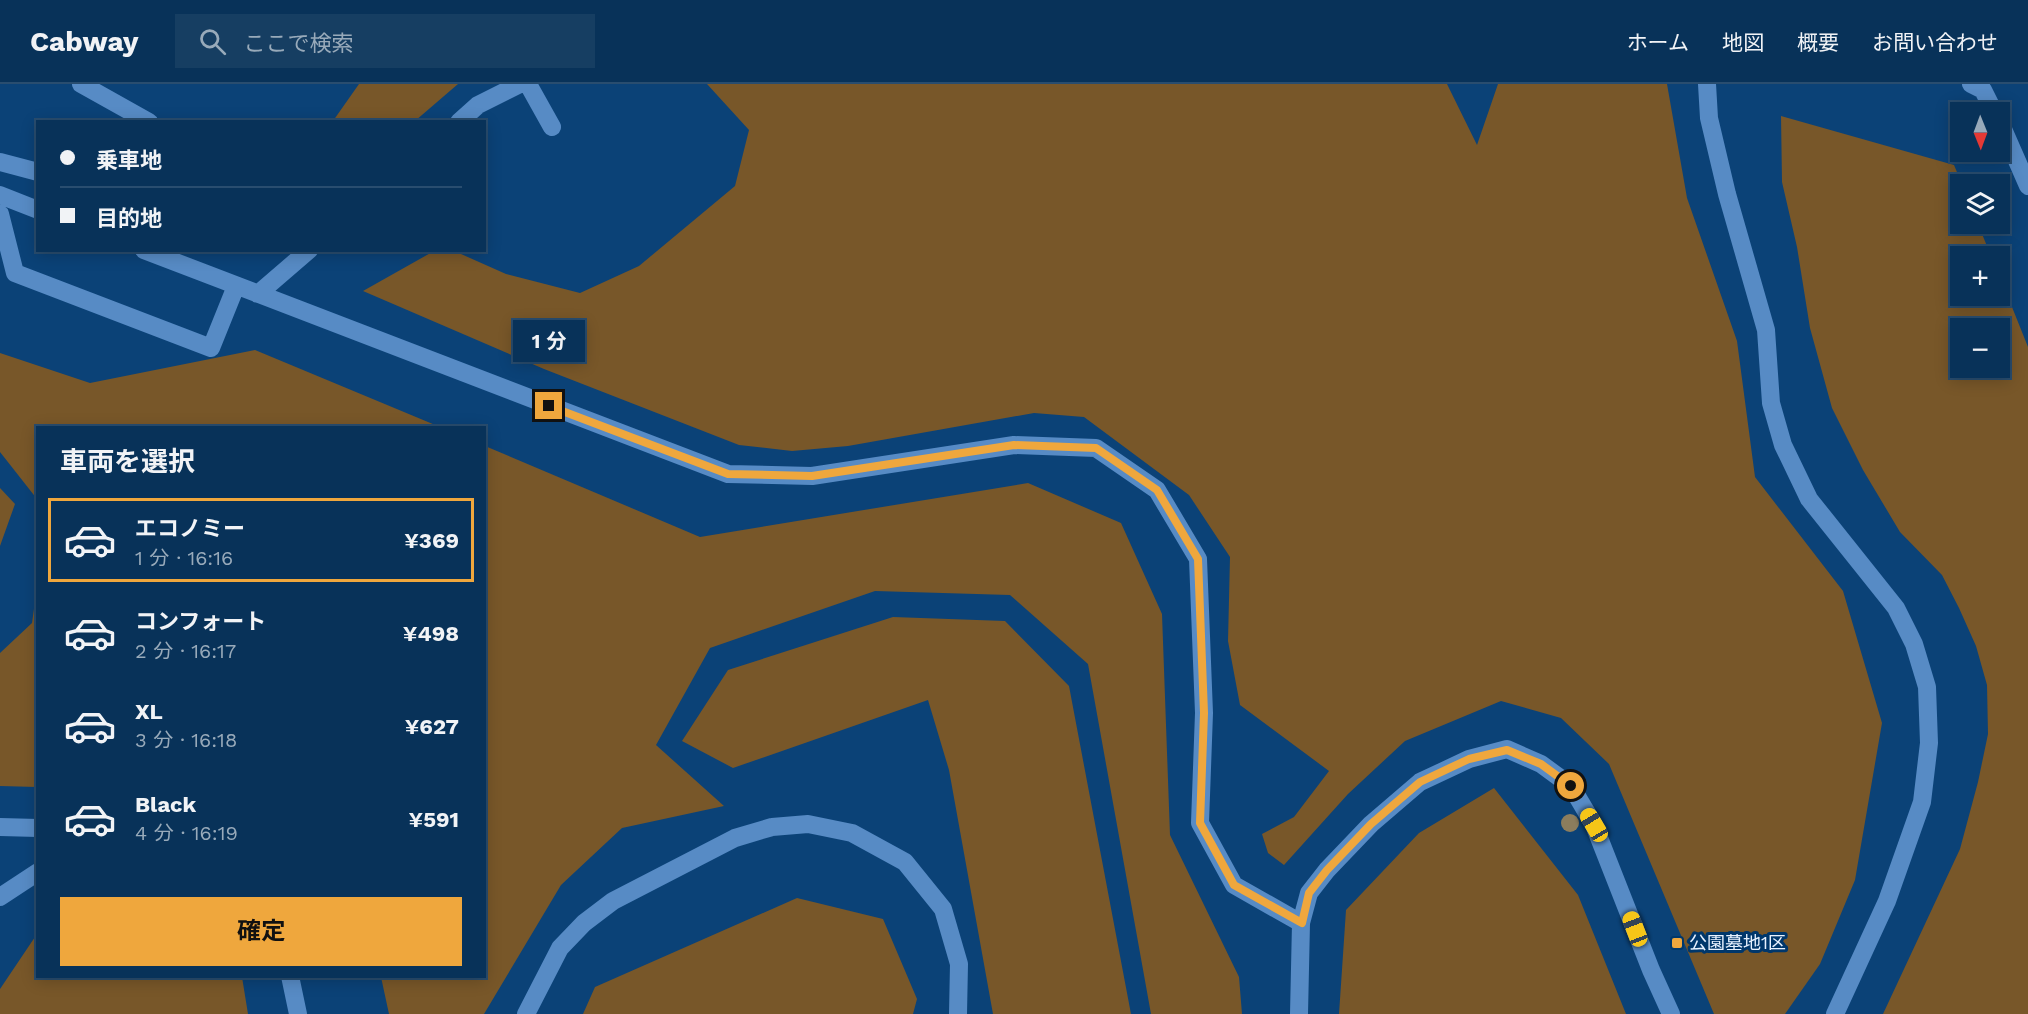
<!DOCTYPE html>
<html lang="ja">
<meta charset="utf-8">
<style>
:root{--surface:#083259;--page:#163e62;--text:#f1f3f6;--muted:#98aaba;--line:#294d6f;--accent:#efa73d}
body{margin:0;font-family:"Work Sans","Noto Sans JP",sans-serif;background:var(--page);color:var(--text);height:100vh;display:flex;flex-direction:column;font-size:22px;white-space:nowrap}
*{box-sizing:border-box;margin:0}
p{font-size:20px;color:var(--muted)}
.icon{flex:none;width:33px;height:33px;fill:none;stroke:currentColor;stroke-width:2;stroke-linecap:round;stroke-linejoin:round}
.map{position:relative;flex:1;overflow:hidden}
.details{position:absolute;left:36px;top:342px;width:450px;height:552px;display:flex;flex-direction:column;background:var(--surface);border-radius:0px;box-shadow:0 3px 15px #0003,0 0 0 2px var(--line)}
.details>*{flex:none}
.guide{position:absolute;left:36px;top:36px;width:450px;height:132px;border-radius:0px;box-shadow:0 3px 15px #0003,0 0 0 2px var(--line);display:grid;align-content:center;height:132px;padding:0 24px;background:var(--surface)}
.needle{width:39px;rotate:179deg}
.tools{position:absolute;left:1950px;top:18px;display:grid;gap:12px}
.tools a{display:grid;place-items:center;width:60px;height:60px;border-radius:0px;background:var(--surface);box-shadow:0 3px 15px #0003,0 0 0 2px var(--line);font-size:30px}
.end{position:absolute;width:27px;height:27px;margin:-14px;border:8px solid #efa73d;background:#111;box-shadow:0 0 0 3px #111}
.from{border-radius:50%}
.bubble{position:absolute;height:42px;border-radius:0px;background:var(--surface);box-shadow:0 3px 15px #0003,0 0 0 2px var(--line);font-size:20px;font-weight:700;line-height:42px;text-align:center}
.car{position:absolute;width:18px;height:36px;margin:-18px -9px;border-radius:8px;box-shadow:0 0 4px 2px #0007;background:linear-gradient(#f5c518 24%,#345 0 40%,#f5c518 0 76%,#345 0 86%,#f5c518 0)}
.guide b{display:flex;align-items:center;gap:21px;height:57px;font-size:22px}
.guide b+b{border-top:2px solid var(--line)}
.guide i{width:15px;height:15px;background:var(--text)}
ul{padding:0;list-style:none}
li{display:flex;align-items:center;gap:18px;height:84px;margin:0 12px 9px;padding:0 12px;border:3px solid transparent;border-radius:0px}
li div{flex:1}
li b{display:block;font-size:22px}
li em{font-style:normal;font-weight:700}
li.active{border-color:var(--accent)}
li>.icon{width:54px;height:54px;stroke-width:1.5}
h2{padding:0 24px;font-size:27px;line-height:72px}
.cta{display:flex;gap:12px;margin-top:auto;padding:12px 24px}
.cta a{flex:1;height:69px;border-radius:0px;background:var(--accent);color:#111;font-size:24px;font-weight:700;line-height:69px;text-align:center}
header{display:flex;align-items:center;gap:36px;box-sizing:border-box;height:84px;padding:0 30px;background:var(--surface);border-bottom:2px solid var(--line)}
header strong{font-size:28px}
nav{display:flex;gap:33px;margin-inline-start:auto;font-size:21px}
.search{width:420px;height:54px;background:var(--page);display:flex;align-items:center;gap:15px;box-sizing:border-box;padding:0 21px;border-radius:0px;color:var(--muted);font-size:22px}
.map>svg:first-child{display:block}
.green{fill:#785729;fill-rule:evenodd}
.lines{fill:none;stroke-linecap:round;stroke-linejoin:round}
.minor{stroke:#578bc5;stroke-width:18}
.tree{fill:#8c7d5d}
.route{stroke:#efa73d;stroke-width:8}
.poi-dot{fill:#efa73d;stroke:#00376b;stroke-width:2}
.labels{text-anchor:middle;stroke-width:6;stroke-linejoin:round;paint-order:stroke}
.poi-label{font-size:18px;fill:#e7f2ff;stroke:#00376b;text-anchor:start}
</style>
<header>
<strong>Cabway</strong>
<div class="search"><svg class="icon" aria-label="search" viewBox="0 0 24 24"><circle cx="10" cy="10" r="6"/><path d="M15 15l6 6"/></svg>ここで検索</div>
<nav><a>ホーム</a><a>地図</a><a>概要</a><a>お問い合わせ</a></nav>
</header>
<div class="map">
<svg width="2028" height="930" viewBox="0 0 2028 930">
<rect width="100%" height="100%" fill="#0b4277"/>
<path class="green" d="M359,0H458L415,37H333Z
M707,0H1447L1477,61L1498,0H1667L1687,114L1737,257L1755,393L1843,507L1882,639L1855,796L1820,880L1785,930H1714L1609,680L1561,634L1501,617L1405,657L1348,710L1284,781L1268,769L1262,750L1294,733L1329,687L1240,621L1228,557L1230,473L1189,411L1084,333L1034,329L848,362L792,367L739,361L544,285L363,207L434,167L452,166L506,190L580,209L639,182L735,102L749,46Z
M1781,32L1954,81L1962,100H1960V140H1978L1991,172H1960V212H2000V193L2028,263V930H1883L1960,765L1978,698L1988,650L1987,601L1976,562L1959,524L1942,491L1900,448L1863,386L1832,324L1810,244L1797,163L1782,98ZM1960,244H2000V284H1960Z
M255,266L440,343L38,344L37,415L0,368V269L90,299Z
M485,362L700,453L1028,399L1121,439L1162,530L1170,751L1239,893L1242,930H1151L1088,580L1010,511L875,507L710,564L656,661L724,722L622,744L561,801L484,930H389L381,893L484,892Z
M0,404L15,420L0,462Z
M37,503V703L0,702V569L32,539Z
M893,533L1005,537L1069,602L1131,930H993L949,686L928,616L733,684L682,657L728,586Z
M1494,704L1578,811L1626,930H1339L1346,826L1419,749Z
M797,814L883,835L917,915L913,930H583L595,903Z
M37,850L38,892L242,893L248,930H0V905Z"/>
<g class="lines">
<path class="minor" d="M81,0L149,38
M528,0L552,43
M1707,0L1709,34L1727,110L1766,246L1771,319L1783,361L1809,415L1896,524L1914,560L1927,603L1929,659L1922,718L1887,817L1835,930
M1971,0L1983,6L1994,28
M459,38L478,21L520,0
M2000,38L2028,102
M0,78L38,88
M0,111L38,126
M0,130L15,189L211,264L236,202
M144,166L728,390L812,392L1014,361L1096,364L1157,406L1198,475L1204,629L1200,739L1234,801L1301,839
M258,210L309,166
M0,743L38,744
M0,813L38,788
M290,892L298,930
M526,930L560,864L584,839L613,817L735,754L772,743L808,740L852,749L905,778L943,825L959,880L958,930
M1299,930L1301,839L1309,809L1327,786L1371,740L1420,698L1469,675L1507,665L1541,680L1571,702L1594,741L1651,886L1671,930"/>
</g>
<circle class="tree" cx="1570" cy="739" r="9"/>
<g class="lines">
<path class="route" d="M549,322L728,390L812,392L1014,361L1096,364L1157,406L1198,475L1204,629L1200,739L1234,801L1302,839L1309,809L1327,786L1371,740L1420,698L1469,675L1507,666L1541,680L1571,702"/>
</g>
<rect class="poi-dot" x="1671" y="853" width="12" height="12" rx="3"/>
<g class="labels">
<g class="poi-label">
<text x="1689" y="865">公園墓地1区</text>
</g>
</g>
</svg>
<div class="tools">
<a><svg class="needle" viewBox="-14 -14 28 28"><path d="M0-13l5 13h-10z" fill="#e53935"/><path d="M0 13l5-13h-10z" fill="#98aaba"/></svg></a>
<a><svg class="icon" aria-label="layers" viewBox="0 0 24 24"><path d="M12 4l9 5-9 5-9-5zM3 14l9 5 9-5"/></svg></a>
<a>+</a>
<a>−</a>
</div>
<i class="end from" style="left:1571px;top:702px"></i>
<i class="end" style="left:549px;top:322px"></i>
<div class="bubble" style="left:513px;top:236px;width:72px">1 分</div>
<i class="car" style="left:1594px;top:741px;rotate:329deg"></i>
<i class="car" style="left:1635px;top:845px;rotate:339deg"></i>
<div class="guide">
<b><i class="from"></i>乗車地</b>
<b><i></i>目的地</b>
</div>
<section class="details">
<h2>車両を選択</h2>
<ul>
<li class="active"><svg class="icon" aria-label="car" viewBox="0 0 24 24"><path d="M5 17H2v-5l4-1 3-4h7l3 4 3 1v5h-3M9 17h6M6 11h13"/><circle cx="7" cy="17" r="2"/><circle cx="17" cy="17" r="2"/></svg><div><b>エコノミー</b><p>1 分 · 16:16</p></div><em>¥369</em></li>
<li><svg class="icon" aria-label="car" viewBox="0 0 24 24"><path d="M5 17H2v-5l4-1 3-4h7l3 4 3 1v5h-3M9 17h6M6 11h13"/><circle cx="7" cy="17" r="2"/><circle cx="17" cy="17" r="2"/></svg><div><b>コンフォート</b><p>2 分 · 16:17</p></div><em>¥498</em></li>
<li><svg class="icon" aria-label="car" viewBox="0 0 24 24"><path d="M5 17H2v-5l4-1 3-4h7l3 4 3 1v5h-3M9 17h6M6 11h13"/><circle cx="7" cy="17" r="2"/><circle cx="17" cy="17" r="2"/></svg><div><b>XL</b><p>3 分 · 16:18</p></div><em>¥627</em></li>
<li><svg class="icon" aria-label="car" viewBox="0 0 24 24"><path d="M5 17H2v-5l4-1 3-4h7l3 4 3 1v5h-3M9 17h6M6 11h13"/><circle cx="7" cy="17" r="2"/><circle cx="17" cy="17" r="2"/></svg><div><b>Black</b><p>4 分 · 16:19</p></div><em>¥591</em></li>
</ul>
<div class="cta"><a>確定</a></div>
</section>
</div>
